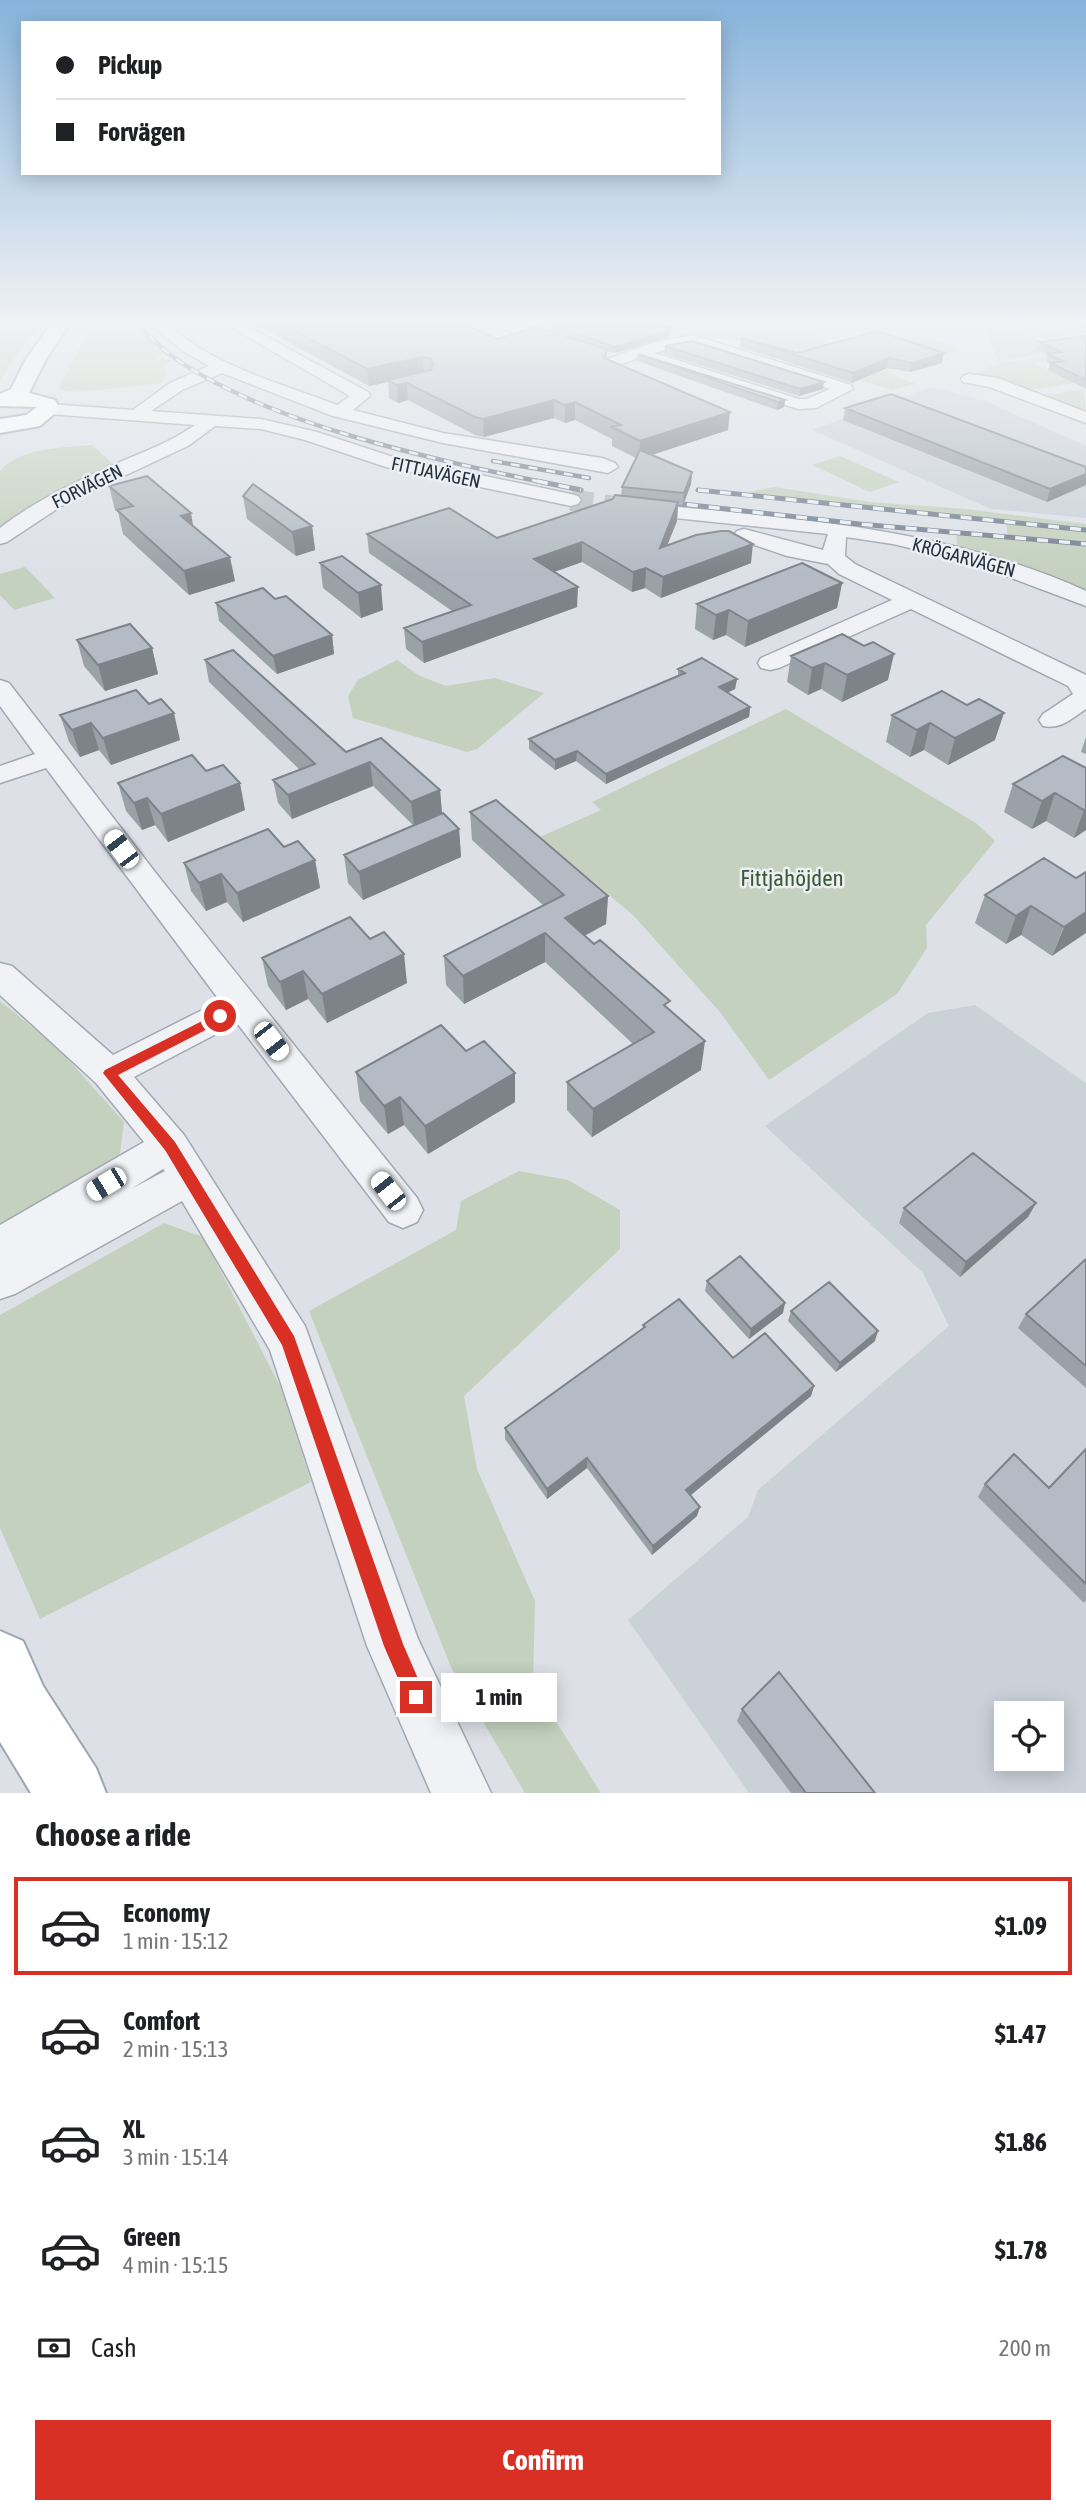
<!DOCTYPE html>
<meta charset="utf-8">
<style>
:root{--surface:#fff;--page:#f6f6f6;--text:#202124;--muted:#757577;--line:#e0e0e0;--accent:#d93025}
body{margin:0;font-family:"Asap Condensed",sans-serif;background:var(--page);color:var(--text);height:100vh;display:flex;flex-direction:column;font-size:26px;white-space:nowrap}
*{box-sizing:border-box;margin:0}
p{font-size:23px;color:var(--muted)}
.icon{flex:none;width:38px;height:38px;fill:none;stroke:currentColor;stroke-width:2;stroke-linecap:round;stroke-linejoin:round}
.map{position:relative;height:1793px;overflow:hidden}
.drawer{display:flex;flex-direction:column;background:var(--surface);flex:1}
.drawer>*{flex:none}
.guide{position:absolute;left:21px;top:21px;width:700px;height:154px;border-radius:0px;box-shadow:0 4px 18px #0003;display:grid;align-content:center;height:154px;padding:0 35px;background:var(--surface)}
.fabs{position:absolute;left:994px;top:1701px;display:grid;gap:14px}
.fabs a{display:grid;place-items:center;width:70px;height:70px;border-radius:0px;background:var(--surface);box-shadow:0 4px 18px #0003;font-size:35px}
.end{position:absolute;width:32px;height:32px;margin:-16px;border:9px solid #d93025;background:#fff;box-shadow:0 0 0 4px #fff}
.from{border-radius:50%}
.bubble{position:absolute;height:49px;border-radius:0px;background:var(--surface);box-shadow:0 4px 18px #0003;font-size:23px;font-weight:700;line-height:49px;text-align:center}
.car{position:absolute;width:21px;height:42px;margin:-21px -10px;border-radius:9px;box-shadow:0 0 5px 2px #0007;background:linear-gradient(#fff 24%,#345 0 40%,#fff 0 76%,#345 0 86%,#fff 0)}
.guide b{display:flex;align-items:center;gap:24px;height:66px;font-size:26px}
.guide b+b{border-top:2px solid var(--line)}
.guide i{width:18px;height:18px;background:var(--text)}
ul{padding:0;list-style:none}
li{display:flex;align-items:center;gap:21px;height:98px;margin:0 14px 10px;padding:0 21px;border:4px solid transparent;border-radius:0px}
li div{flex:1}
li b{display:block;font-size:26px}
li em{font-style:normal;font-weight:700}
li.on{border-color:var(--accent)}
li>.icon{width:63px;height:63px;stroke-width:1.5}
h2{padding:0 35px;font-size:32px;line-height:84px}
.pay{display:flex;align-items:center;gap:18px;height:77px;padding:0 35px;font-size:26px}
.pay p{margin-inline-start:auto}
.action{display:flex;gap:14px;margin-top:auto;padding:14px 35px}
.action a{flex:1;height:80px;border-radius:0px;background:var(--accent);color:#fff;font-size:28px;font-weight:700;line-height:80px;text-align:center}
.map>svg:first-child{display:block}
.built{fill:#cbd1d9;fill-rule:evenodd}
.green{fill:#c4d1be}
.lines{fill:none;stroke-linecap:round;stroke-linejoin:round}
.minor-tunnel{stroke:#b8bec5;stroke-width:22;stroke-dasharray:22 11;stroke-linecap:butt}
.minor-casing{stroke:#a2a8b1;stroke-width:3}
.major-casing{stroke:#9ca6b3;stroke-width:4}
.minor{fill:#f0f2f6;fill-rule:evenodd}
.major{fill:#fff;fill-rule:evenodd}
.rail-far1-casing{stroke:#768191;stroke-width:4.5}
.rail-casing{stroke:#768191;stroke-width:5}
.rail-far1{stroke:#ecf0f5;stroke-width:2.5;stroke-dasharray:9;stroke-linecap:butt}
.rail{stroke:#ecf0f5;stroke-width:3.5;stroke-dasharray:11;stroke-linecap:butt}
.wall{fill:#9ba1a9}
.shaded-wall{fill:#7e8389}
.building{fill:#b4bbc4;stroke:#7e8389;stroke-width:2}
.route{fill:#d93025}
.labels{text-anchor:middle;stroke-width:5;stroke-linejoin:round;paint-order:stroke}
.far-street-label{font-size:19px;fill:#26303e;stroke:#ecf0f5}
.park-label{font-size:23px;fill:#3c5a33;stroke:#ecf0f5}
</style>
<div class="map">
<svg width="1086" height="1793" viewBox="0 0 1086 1793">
<rect width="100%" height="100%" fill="#dde1e7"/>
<path class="built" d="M931,387L985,401L1086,446V518L991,509L812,430Z
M975,1005L1086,1083V1793H749L628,1620L748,1517L758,1490L949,1326L923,1273L765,1126L928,1013ZM1006,1713H1052V1759H1006Z"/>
<path class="green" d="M0,323H49L26,341L0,380Z
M93,323H133L163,352L155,359L172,360L163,366L167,374L161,383L101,390L63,391L59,387Z
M661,323H798L833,346L835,352L916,384L892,390L733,339L710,338Z
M831,323H943L946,334L831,328Z
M983,323H997L1063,351L998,361Z
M1049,323H1086V333L1044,339L1022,329L1052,324Z
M920,335L962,350L941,356L899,341Z
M1068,353L1075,356L1034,363L1074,383L1026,391L975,373L998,364Z
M1084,389L1086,414L1043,397L1044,396Z
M92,445L116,467L0,531V471C21,447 62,448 92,445Z
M840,456L899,482L870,492L812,465Z
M774,487L870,502L966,509L1086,524V590L985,553L957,547L956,531L1008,537L1006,522L750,495L749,492Z
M25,567L55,598L14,610L0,595V574Z
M397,660L420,676L446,686L495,678L544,693L477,749L467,752L353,718L348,696L358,680Z
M786,709L976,823L995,841L926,925L927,948L897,994L769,1080L720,1012L633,915L540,837L601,810L592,802Z
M0,1001L58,1048L124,1122L120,1154L105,1171L0,1234Z
M519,1171L568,1180L620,1210V1249L464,1396L477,1469L535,1601L533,1685L601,1793H525L451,1667L309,1311L456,1230L461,1201Z
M164,1223L203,1237L281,1388L311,1482L40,1619L0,1528V1315Z"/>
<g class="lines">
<path class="minor-tunnel" d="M571,500L622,508"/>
<defs>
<path id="minor" d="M149,323C174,323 176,333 196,346C239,373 290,387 337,405L350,396L224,323H241L368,392L370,396L353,410L443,433L602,458L615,463L618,467L608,473L443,443L333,416L222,373L182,390L151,411L261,419L317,432L390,456L571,494L578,496L581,500L578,504L571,506L386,467L305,440L261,429L215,426L188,446L66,503L7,542L0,544V528C36,500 77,481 118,463C145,451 171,442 195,425L49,414L40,409L49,404L133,410L170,383L209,366L183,351Z
M491,323H512L568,341L571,344L563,349L558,347L493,326Z
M693,335L851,385L853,389L816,408L798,409L639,358L616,366L608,361L610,358L656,342ZM692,345L830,389L807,399H799L654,353Z
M969,374L998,378L1086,412V423L989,387L963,382L961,379L963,376Z
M634,503C789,518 942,526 1086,591V606L969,562L893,544L846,537L845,556L855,564L1086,675V709C1072,718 1061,730 1043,726L1039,720L1043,714L1073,694L1068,686L911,609L779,668L770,670L761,668L758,663L761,658L892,600L839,574L828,564L787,556L737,539L733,535L737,531L744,529L823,550L828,534L627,513L624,509L627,505Z
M0,680L9,683L162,881L417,1198L423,1210L417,1222L403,1228L389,1222L237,1023L134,1077L184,1135L305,1326L418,1639L491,1793H431L367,1646L270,1350L182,1201L15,1294L0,1299V1225L144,1142L96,1083L0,995V963L12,966L113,1055L220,1001L46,768L0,783V766L35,754L0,706ZM163,1169L165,1171L131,1189Z"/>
<path id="major" d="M52,323H70L46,359L29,393L55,400L60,409L40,426L0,433V419L26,415L37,407L0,406V394L11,389L26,359Z
M0,1631L23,1641L43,1686L96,1768L106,1793H31L0,1742Z"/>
</defs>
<use href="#minor" class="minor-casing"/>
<use href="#major" class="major-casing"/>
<use href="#minor" class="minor"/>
<use href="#major" class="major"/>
<defs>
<path id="rail-far1" d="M136,323C148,334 159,347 172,356C266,424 432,459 546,483
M493,461L589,478"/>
<path id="rail" d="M537,481L581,490
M698,490L1086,530
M665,502L859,524L1086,544"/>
</defs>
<use href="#rail-far1" class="rail-far1-casing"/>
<use href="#rail" class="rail-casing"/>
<use href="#rail-far1" class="rail-far1"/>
<use href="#rail" class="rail"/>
</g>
<path class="wall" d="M253,323H462L497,339L550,331L551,325L544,323H655L670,328L669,337L615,353L607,351V360L728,430L652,455L692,472L691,484L683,505H678L677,521L667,545L751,563L661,598L645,588L632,592L582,562L554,572L577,607L424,663L406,649L404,628L452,611L369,553L367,534L497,538L621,496L622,487L636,458L612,446V439L575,420L565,423L554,418L484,437L475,435L408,400L398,403L389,398L388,382L369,386Z
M878,331L942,363L910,372L887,368L852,383L740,347L741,338L797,353Z
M1086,336V389L1048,370L1050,363L1046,361L1048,354L1038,350L1040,342Z
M665,346L823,389L799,396L664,354Z
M638,354L785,400L784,407L777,410L637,361Z
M845,408L1086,467V485L1047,502L843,420Z
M109,486L193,526L235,581L189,595L123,534L118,512L115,510Z
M243,496L312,526L315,550L296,556L247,519Z
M320,563L383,610L361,618L323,588Z
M842,583L837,608L745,647L726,635L713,640L695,629L697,604Z
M275,599L332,635L334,654L277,674L219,621L216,603Z
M77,640L152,648L158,674L105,691L84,666Z
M864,646L888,680L842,702L821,689L808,695L787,682L791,656Z
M205,660L346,752L440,790L442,813L459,829L461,857L363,900L348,883L344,855L413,825L373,786L292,819L278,803L273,780L300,770L209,682Z
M678,669L737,679L735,689L727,693L750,707L749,717L606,784L576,761L555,770L529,749V739L678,676Z
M967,705L995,740L948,765L924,750L910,757L886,742L892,715Z
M60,715L180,740L111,765L99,750L80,757L69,742Z
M1086,737V754L1081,752Z
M1086,768V830L1074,838L1046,821L1032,829L1004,812L1013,784Z
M206,771L245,810L168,842L155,825L142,830L126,811L118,783Z
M470,812L608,896L606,924L585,936L669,1009L701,1070L592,1137L567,1110V1082L633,1044L545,962L464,1004L446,985L444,956L544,906L472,840Z
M284,847L315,860L320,888L243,922L227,902L206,911L191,891L184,863Z
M1086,872L1052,956L1021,935L1006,944L975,923L985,895L1076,878Z
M262,958L407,983L327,1023L308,999L286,1010L268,986Z
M466,1051L515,1073V1102L428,1154L404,1125L388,1134L360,1101L356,1072Z
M1036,1203L1028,1217L960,1277L899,1223L904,1208Z
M1086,1259V1388L1018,1328L1026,1314Z
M707,1281L783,1313L749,1339L705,1291Z
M791,1311L875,1341L836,1372L788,1321Z
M643,1325L814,1386L811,1396L690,1495L697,1516L652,1555L587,1468L547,1499L505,1439V1428L643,1329Z
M1086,1449V1600L1084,1603L978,1497L985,1484L1049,1488Z
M742,1709L875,1793H791L737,1721Z"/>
<path class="shaded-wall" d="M670,328L669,337L615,353V347Z
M944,353L942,363L910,372L912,363Z
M423,357L424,373L388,380V382L369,386L367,369Z
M889,358L887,368L852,383L853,373Z
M824,382L823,389L799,396L800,389Z
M407,383L408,400L398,403L397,385Z
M554,400V418L484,437L483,419Z
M785,400L784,407L777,410L778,402Z
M575,402V420L565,423V405Z
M730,412L728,430L639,459L640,441Z
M692,472L691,484L683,505L684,493Z
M1086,474V485L1047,502L1050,489Z
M678,502L677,521L658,568L660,548Z
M191,513L195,537L181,516Z
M312,526L315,550L296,556L292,532Z
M582,542V562L534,579V559Z
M753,544L751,563L661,598L663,577Z
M230,557L235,581L189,595L184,571Z
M646,568L645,588L632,592L633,572Z
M842,583L837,608L745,647L748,621Z
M381,585L383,610L361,618L358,593Z
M578,587L577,607L424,663L422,642Z
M729,610L726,635L713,640L716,615Z
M332,635L334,654L277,674L273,656Z
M152,648L158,674L105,691L98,665Z
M894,654L888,680L842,702L847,675Z
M825,663L821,689L808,695L812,668Z
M737,679L735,689L718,697L719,687Z
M750,707L749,717L606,784V774Z
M174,713L180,740L111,765L103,738Z
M1004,713L995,740L948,765L955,738Z
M91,723L99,750L80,757L72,730Z
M930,723L924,750L910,757L917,730Z
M577,751L576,761L555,770V760Z
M370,762L373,786L292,819L288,795Z
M240,783L245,810L168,842L161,814Z
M440,790L442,814L414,826L411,802Z
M1055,793L1046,821L1032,829L1042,801Z
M147,798L155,825L142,830L134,803Z
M1086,809V830L1074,838L1084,810Z
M459,829L461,857L363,900L359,872Z
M315,860L320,888L243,922L237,893Z
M221,874L227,902L206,911L199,883Z
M608,896L606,924L564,946L565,918Z
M1031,906L1021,935L1006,944L1016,916Z
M1086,912V933L1052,956L1064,927Z
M545,933V962L464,1004L463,976Z
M404,954L407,983L327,1023L322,994Z
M303,971L308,999L286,1010L280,982Z
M705,1041L701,1070L592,1137L593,1109Z
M515,1073V1102L428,1154L425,1126Z
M400,1097L404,1125L388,1134L384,1106Z
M1036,1203L1028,1217L960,1277L966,1262Z
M785,1303L783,1313L749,1339L751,1329Z
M878,1331L875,1341L836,1372L840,1363Z
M814,1386L811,1396L685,1500L686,1490Z
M587,1458V1468L547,1499V1489Z
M700,1507L697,1516L652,1555L653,1546Z"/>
<path class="building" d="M280,323H462L497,339L536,327L607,349L604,358L730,412L640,441L612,427L621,425L575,402L565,405L554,400L483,419L475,417L407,383L397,385L388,380L431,370L434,363L430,358L423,357L367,369Z
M557,323H655L670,328L665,329L669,330L615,347L550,325Z
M878,331L944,353L912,363L889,358L853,373L741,338L797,353Z
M1086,336V380L1050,363L1063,361L1048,354L1062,352L1040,342Z
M692,341L824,382L800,389L665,346Z
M638,354L785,400L778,402Z
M891,394L1086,467V474L1050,489L845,408Z
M640,450L692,472L684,493L622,487Z
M147,476L191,513L181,516L230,557L184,571L117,510L133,506L109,486Z
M253,484L312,526L292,532L243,496Z
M615,495L678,502L660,548L696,535L721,531H729L753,544L663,577L646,568L633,572L582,542L534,559L578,587L422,642L404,628L471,605L367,534L449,508L497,538L613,499Z
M342,556L381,585L358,593L320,563Z
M802,563L842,583L748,621L729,610L716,615L697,604Z
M263,588L275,599L286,596L332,635L273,656L216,603Z
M130,624L152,648L98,665L77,640Z
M842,634L864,646L873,642L894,654L847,675L825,663L812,668L791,656Z
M233,650L346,752L381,738L440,790L411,802L370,762L288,795L273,780L315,764L205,660Z
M702,658L737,679L719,687L750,707L606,774L577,751L555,760L529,739L685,673L678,669Z
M136,690L149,704L161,699L174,713L103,738L91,723L72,730L60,715Z
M942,691L967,705L979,699L1004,713L955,738L930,723L917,730L892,715Z
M192,755L206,771L223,765L240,783L161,814L147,798L134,803L118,783Z
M1063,756L1086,768V809L1084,810L1055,793L1042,801L1013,784Z
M496,800L608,896L565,918L594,944L600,940L670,1001L664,1005L705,1041L593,1109L567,1082L654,1032L545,933L463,976L444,956L564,895L470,812Z
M443,813L459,829L359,872L344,855Z
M268,829L284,847L298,841L315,860L237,893L221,874L199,883L184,863Z
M1044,858L1076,878L1086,872V912L1064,927L1031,906L1016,916L985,895Z
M350,917L370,939L384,932L404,954L322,994L303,971L280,982L262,958Z
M441,1025L466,1051L484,1041L515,1073L425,1126L400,1097L384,1106L356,1072Z
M973,1153L1036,1203L966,1262L904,1208Z
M740,1256L785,1303L751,1329L707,1281Z
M1086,1259V1366L1026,1314Z
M829,1282L878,1331L840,1363L791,1311Z
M679,1299L733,1358L765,1333L814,1386L686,1490L700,1507L653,1546L587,1458L547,1489L505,1428L645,1327L643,1325Z
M1086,1449V1584L985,1484L1014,1454L1049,1488Z
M779,1672L875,1793H806L742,1709Z"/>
<linearGradient id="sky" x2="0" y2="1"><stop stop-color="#87b3db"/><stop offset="0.56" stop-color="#f0f2f4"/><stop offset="1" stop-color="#f0f2f4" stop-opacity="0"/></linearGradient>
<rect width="1086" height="574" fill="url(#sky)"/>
<path class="route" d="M220,1012L225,1013V1020L118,1075L175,1142L294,1336L403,1644L426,1697L423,1704L416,1707L409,1704L384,1646L282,1345L165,1150L103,1073L105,1070Z"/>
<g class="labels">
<g class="far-street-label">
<text transform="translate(436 472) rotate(12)" y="7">FITTJAVÄGEN</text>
<text transform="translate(87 486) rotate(-26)" y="7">FORVÄGEN</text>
<text transform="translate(964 557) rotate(15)" y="7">KRÖGARVÄGEN</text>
</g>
<g class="park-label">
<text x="792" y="886">Fittjahöjden</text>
</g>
</g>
</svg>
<div class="fabs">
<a><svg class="icon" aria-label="locate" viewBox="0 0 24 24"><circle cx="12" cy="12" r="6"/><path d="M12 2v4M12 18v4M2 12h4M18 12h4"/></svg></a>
</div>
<i class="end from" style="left:220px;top:1016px"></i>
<i class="end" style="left:416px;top:1697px"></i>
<div class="bubble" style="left:441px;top:1673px;width:116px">1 min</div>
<i class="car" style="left:121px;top:849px;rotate:323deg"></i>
<i class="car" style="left:271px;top:1041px;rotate:142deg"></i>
<i class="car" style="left:106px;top:1184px;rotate:239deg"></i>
<i class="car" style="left:388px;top:1191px;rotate:322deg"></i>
<div class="guide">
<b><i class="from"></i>Pickup</b>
<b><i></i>Forvägen</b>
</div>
</div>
<section class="drawer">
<h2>Choose a ride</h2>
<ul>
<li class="on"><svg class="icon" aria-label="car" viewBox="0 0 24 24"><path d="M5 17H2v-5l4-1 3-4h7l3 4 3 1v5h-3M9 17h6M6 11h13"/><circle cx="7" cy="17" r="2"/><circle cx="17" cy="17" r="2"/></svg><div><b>Economy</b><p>1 min · 15:12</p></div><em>$1.09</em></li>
<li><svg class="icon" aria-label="car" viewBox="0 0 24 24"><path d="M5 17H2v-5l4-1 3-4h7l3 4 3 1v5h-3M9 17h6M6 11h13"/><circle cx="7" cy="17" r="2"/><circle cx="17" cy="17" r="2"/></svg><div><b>Comfort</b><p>2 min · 15:13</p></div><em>$1.47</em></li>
<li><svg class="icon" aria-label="car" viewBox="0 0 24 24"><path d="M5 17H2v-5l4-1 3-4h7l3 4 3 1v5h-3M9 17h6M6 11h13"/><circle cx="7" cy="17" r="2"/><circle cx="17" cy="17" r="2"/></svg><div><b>XL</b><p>3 min · 15:14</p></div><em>$1.86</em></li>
<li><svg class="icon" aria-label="car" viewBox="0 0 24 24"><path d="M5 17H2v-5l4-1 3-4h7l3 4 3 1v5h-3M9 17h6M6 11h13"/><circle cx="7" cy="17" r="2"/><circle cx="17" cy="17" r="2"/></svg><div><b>Green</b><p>4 min · 15:15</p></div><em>$1.78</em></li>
</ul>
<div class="pay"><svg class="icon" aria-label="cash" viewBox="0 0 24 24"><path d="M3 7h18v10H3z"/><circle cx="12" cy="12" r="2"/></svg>Cash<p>200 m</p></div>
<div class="action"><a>Confirm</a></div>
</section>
